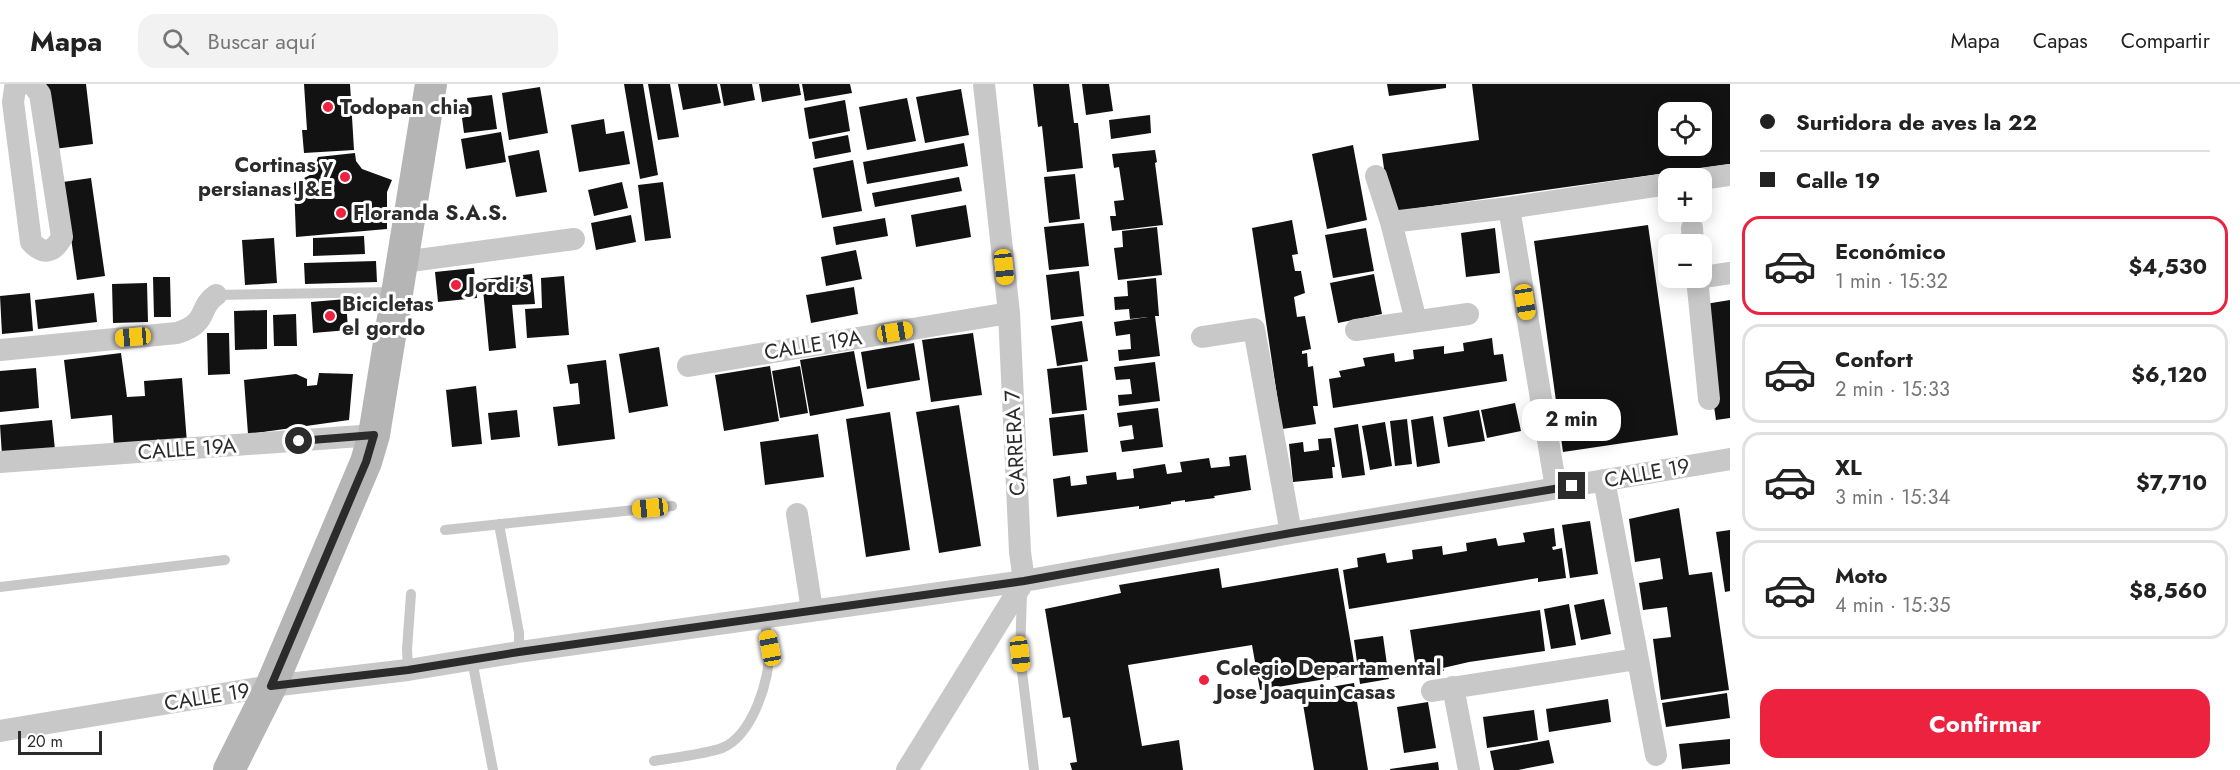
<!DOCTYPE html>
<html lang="es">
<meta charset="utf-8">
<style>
:root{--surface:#fff;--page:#f2f2f2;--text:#222;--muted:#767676;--line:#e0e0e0;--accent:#ed223f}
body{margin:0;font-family:Jost,sans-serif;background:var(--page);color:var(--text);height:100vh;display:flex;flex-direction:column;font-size:22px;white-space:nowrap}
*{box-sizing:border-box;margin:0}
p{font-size:20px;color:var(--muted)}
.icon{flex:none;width:33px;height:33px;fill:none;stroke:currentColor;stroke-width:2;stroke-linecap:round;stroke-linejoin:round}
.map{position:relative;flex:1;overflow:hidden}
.sheet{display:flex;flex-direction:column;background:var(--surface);width:510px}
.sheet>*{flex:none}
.banner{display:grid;align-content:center;height:132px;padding:0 30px;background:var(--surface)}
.controls{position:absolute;left:1658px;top:18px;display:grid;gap:12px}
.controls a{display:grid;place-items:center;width:54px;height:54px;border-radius:12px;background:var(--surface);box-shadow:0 3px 15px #0003;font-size:30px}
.scale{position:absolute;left:18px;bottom:15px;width:84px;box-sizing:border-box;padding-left:6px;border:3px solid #2b2b2b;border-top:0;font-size:16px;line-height:21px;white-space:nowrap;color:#2b2b2b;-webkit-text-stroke:4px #fff;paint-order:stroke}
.end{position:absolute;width:27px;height:27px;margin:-14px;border:8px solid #2b2b2b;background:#fff;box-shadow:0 0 0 3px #fff}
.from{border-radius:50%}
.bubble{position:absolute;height:42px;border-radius:18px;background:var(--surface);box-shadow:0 3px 15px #0003;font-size:20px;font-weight:700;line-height:42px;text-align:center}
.car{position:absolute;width:18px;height:36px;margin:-18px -9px;border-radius:8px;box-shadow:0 0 4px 2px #0007;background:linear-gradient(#f5c518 24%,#345 0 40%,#f5c518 0 76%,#345 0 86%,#f5c518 0)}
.banner b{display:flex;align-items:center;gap:21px;height:57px;font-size:22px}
.banner b+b{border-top:2px solid var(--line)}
.banner i{width:15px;height:15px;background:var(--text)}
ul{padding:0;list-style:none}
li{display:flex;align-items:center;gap:18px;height:99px;margin:0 12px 9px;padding:0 18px;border:3px solid var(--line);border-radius:18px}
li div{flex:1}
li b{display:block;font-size:22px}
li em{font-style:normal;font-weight:700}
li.selected{border-color:var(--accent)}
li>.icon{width:54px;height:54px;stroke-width:1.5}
.cta{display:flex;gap:12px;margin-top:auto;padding:12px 30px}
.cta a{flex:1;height:69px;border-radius:18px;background:var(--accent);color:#fff;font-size:24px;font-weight:700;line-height:69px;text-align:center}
header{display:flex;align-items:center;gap:36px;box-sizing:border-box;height:84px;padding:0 30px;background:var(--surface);border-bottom:2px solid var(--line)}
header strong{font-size:28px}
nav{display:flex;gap:33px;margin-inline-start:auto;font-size:21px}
.search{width:420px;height:54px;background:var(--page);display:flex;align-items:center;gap:15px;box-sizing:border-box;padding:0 21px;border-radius:18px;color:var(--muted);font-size:22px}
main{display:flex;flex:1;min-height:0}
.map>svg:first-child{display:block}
.building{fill:#121212;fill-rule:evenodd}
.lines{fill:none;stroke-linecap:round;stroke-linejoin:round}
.service{stroke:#c8c8c8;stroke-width:10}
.minor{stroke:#c8c8c8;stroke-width:22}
.secondary{stroke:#b5b5b5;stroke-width:32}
.route{stroke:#2b2b2b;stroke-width:8}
.poi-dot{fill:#ed223f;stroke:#fff;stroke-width:2}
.labels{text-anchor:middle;stroke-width:6;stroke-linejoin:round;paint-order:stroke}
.poi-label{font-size:21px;font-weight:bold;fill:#2b2b2b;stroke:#fff;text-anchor:start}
.street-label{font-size:21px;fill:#2b2b2b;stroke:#fff}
</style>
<header>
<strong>Mapa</strong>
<div class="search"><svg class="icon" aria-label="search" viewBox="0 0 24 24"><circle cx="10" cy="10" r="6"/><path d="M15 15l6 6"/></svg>Buscar aquí</div>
<nav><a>Mapa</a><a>Capas</a><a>Compartir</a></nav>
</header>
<main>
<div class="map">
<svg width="1730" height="686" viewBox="0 0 1730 686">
<rect width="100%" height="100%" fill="#fff"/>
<path class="building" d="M46,0H86L93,60L54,65Z
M304,0H350L354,66L304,69L302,46H307Z
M624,0H643L658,91L640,95Z
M648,0H670L679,53L658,56Z
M678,0H717L721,19L683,26Z
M720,0H752L755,16L724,22Z
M759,0H799L801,11L762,18Z
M802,0H850L852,9L805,17Z
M1033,0H1069L1074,39H1078L1083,84L1047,88L1042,42L1038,43Z
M1082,0H1109L1113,27L1086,31Z
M1387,0H1446V4L1389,12Z
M1472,0H1730V80L1390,128L1382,70L1479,56ZM1668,28H1701V62H1668Z
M540,3L548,49L509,56L502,9Z
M961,5L969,51L925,59L916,13Z
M492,11L497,45L464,49L462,34L470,32L467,14Z
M907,14L916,57L867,66L859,23Z
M845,16L850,47L809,55L804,24Z
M1150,31L1151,49L1111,55L1109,36Z
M604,35L606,50L624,47L630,80L579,88L571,41Z
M501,48L506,78L466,85L461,55Z
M848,51L851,68L815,75L812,58Z
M964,59L968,82L867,100L863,78Z
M1353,61L1367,136L1327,145L1312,70Z
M539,66L547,108L516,113L508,72Z
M1155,66L1157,78L1155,79L1163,141L1112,147L1110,132H1116L1114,117L1124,116L1119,83L1114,84L1112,70Z
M355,69L356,77L362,85L392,96L387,108V145L296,153L294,99L312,90L318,73Z
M853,76L862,127L822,134L813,84Z
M1075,90L1080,135L1049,139L1044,93Z
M959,93L962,107L875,123L872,109Z
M91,94L105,192L77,196L63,98Z
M622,98L628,124L594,132L588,106Z
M663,98L671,154L645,157L638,101Z
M966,121L971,153L916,163L911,131Z
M631,131L636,158L596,166L591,139Z
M885,134L888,152L836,161L833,143Z
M1292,136L1298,170L1292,171L1295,187H1301L1305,209L1294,213L1297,233L1305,232L1311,265L1302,267V270L1307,269L1308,283L1313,282L1318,322H1313L1316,340L1282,345L1252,144Z
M1084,139L1089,182L1049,186L1044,143Z
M1648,141L1678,351L1563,368L1534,157Z
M1157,143L1162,191L1118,196L1114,164L1123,163L1122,147Z
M1366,144L1374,187L1333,194L1325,151Z
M1495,144L1500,189L1466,193L1461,149Z
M364,152L365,170L313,172V154Z
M274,154L277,199L245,201L242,156Z
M856,166L862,195L826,202L821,173Z
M376,177L377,198L305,200L304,179Z
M474,184L477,214L438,218L435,188Z
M1079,187L1084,232L1051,236L1046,191Z
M532,190L535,220L512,221L516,264L489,267L482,195Z
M1374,190L1382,230L1338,239L1330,199Z
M564,192L569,251L527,254L525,225L542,224L541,194Z
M153,193H170L171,233H154Z
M1156,194L1159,232H1155L1160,272L1119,277L1118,266L1131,265L1130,250L1116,252L1114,238L1148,233L1130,235L1129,225L1115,226L1114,213L1128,212L1127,197Z
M147,199L148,238L113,239L112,200Z
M854,203L858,230L811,239L806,211Z
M30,209L33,247L2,250L0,212Z
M94,209L97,238L38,245L35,216Z
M346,215L348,246L313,249L311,218Z
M1730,216V334L1716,336L1699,221Z
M267,226V265L235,266L234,227Z
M296,230L297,262H274L273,231Z
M1082,237L1088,277L1057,282L1051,242Z
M207,249H229L230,290L208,291Z
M973,249L982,311L931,318L922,256Z
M1492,254L1494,271L1503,270L1507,297L1333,324L1329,295L1341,293L1339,287L1365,282L1363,274L1394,269L1395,278L1414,275L1413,266L1444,262V270L1464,267L1463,259Z
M914,259L920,296L867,305L861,268Z
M659,263L668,322L629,329L619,270Z
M854,267L864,322L810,332L800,276Z
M121,269L127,313L145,312L144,297L182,294L187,359L114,365L112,331L71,335L64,276Z
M606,276L615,355L558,362L553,323L580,320L578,299L570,300L567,281Z
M1155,278L1160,317L1119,322L1118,311L1132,310L1130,295L1116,296L1114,283Z
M1082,281L1087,326L1052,330L1047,285Z
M770,282L779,337L724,347L715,291Z
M800,282L808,329L780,334L772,287Z
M36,284L39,324L0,328V287Z
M319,289L353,290L349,336L248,350L244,296L296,290L307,295V302L317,301Z
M476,302L482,360L452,363L446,306Z
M1515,319L1521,347L1487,354L1481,326Z
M959,321L981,462L939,469L916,328Z
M1158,324L1163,363L1122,368L1120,357L1134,355L1132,341L1119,343L1117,329Z
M517,326L520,353L491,356L488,329Z
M1479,326L1485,357L1448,363L1443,333Z
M890,328L910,466L866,473L846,335Z
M1084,330L1088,368L1053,372L1049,334Z
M1433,332L1440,379L1417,383L1411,336Z
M1407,335L1412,380L1395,382L1390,337Z
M52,336L55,366L2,372L0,341Z
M1385,338L1392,382L1370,386L1362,342Z
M1358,340L1365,391L1342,394L1334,344Z
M818,350L824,393L765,401L760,358Z
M1331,354L1335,383H1332L1333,394L1293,398L1289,360L1303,358L1304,368L1319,366L1318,355Z
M1246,371L1251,406L1214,412L1215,414L1185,418V416L1171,418V420L1139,425V422L1057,433L1053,395L1070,392L1071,402L1087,400L1086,392L1116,388L1117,396L1134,394L1133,385L1165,380L1167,390L1182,388L1180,378L1209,374L1211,384L1230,382L1229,373Z
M1679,424L1689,491L1712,488L1729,606L1661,616L1653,555L1671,553L1667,523L1643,526L1639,499L1663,495L1660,474L1635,478L1629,435Z
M1590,437L1598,490L1570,494L1562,441Z
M1554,444L1556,462L1552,463L1553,466L1562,464L1566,494L1538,498V494L1349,525L1343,486L1358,483L1357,474L1385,469L1387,479L1413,475L1412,466L1442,462L1443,471L1467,467L1466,459L1496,454L1498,462L1525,458L1523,449Z
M1730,446V507L1725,508L1716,448Z
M1219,484L1222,504L1338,484L1356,590L1260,606L1252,561L1128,581L1142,662L1179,656L1183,686H1072L1070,679L1077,678L1070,633L1063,634L1045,525L1121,509L1119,501Z
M1604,515L1611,550L1581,556L1574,521Z
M1569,520L1576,561L1551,565L1544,525Z
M1540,526L1545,567L1469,578L1443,584L1444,587L1417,592L1410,546Z
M1383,552L1389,595L1360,600L1354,556Z
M1354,599L1368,686H1314L1301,608Z
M1727,609L1730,634L1666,643L1662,619Z
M1608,615L1611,638L1549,648L1546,625Z
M1428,618L1436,664L1404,669L1397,623Z
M1534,626L1538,656L1487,664L1483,633Z
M1730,655V680L1682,685L1679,660Z
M1549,656L1554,679L1518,686H1494L1490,667Z
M1438,678L1439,686H1390V685Z"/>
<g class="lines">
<path class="service" d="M216,211L396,208
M499,440L519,549V568
M445,446L672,422
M0,503L225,476
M1022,510L1020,571L1034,686
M472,576L493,686
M408,586L407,565L411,510
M654,677C672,674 706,670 722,664C752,652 771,595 769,564C769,554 765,543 763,533"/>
<path class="minor" d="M22,0L15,4L13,18L31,158C44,172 54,168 62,153L40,10L32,0
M1376,92L1391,138L1416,237
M1701,95L1730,91
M1509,124L1556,404
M1391,138L1509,124L1668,100
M1692,144L1693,160
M403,178L574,155
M1697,194L1709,315
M1697,194L1730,189
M1356,246L1468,230
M1202,253L1254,245L1291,449
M0,266L177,249C210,239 197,224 216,211
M688,282L1009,229
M0,378L374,351
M1604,396L1656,671
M797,430L812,526
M1453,603L1469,686
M1432,607L1637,575
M0,647L271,602L408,586L519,568L1024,497L1291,449L1730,375
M907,686L1024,497L1020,468L1009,229L984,0"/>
<path class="secondary" d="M229,686L271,602L366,378L374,351L431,0"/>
</g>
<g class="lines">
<path class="route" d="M299,357L374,351L366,378L271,602L408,586L519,568L1024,497L1291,449L1572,402"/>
</g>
<g class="poi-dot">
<circle cx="328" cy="23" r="6"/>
<circle cx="345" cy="93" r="6"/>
<circle cx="341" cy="129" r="6"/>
<circle cx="456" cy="201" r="6"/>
<circle cx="330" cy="232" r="6"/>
<circle cx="1204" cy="596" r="6"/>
</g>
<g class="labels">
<g class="poi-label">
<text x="340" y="30">Todopan chia</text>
<text x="333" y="88" text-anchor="end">Cortinas y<tspan x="333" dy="24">persianas J&amp;E</tspan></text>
<text x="353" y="136">Floranda S.A.S.</text>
<text x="468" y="208">Jordi's</text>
<text x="342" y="227">Bicicletas<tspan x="342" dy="24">el gordo</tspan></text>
<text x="1216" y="591">Colegio Departamental<tspan x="1216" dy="24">Jose Joaquin casas</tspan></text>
</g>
<g class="street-label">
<text transform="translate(813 261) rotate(-9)" y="7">CALLE 19A</text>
<text transform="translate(1015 359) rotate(-93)" y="7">CARRERA 7</text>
<text transform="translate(187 365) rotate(-4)" y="7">CALLE 19A</text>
<text transform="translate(1647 389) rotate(-10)" y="7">CALLE 19</text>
<text transform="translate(207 613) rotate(-9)" y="7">CALLE 19</text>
</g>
</g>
</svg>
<div class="controls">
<a><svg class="icon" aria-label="locate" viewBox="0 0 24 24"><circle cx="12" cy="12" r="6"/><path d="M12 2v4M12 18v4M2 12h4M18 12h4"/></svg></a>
<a>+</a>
<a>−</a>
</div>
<div class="scale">20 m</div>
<i class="end from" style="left:299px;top:357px"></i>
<i class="end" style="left:1572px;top:402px"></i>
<div class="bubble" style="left:1522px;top:315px;width:99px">2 min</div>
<i class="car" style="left:1004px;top:183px;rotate:174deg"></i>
<i class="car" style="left:1525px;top:218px;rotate:171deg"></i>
<i class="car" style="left:895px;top:248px;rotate:81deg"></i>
<i class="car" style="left:133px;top:253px;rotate:265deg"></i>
<i class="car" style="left:650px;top:424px;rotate:264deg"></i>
<i class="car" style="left:770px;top:564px;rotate:349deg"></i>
<i class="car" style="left:1020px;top:570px;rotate:173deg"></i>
</div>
<section class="sheet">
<div class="banner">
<b><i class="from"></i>Surtidora de aves la 22</b>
<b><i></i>Calle 19</b>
</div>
<ul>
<li class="selected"><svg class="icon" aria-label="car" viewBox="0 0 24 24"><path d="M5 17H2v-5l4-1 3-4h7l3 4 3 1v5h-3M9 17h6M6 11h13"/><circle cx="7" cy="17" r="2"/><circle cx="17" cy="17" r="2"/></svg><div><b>Económico</b><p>1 min · 15:32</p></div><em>$4,530</em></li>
<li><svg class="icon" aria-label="car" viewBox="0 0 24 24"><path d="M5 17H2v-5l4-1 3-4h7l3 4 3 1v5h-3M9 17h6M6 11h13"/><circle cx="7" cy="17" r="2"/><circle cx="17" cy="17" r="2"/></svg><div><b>Confort</b><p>2 min · 15:33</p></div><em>$6,120</em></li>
<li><svg class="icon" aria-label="car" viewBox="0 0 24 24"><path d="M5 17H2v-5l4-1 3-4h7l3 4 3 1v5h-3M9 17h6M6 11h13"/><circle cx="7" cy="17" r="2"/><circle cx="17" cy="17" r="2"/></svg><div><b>XL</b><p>3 min · 15:34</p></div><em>$7,710</em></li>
<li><svg class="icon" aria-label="car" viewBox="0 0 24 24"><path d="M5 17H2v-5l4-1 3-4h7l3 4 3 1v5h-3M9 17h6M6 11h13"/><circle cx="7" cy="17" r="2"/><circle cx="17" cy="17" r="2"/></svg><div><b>Moto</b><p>4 min · 15:35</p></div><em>$8,560</em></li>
</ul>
<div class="cta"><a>Confirmar</a></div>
</section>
</main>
